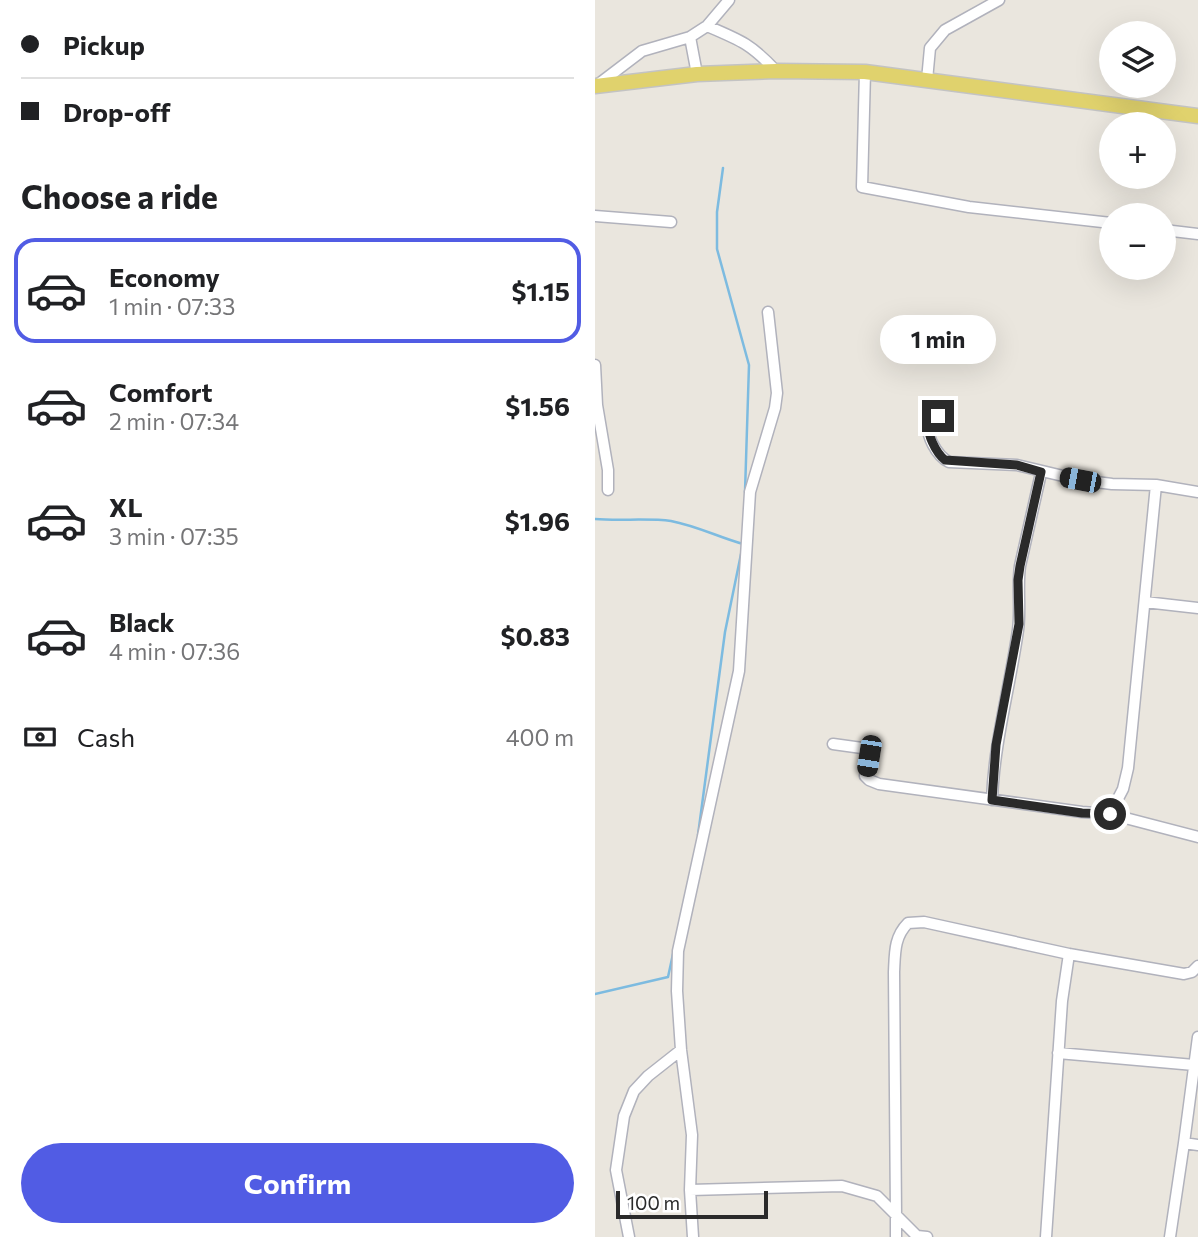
<!DOCTYPE html>
<meta charset="utf-8">
<style>
:root{--surface:#fff;--page:#f2f2f2;--text:#202124;--muted:#757577;--line:#e0e0e0;--accent:#515ce4}
body{margin:0;font-family:Commissioner,sans-serif;background:var(--page);color:var(--text);height:100vh;display:flex;flex-direction:column;font-size:26px;white-space:nowrap}
*{box-sizing:border-box;margin:0}
p{font-size:23px;color:var(--muted)}
.icon{flex:none;width:38px;height:38px;fill:none;stroke:currentColor;stroke-width:2;stroke-linecap:round;stroke-linejoin:round}
.map{position:relative;flex:1;overflow:hidden}
.sheet{display:flex;flex-direction:column;background:var(--surface);width:595px}
.sheet>*{flex:none}
.hud{display:grid;align-content:center;height:154px;padding:0 21px;background:var(--surface)}
.tools{position:absolute;left:504px;top:21px;display:grid;gap:14px}
.tools a{display:grid;place-items:center;width:77px;height:77px;border-radius:50%;background:var(--surface);box-shadow:0 7px 28px #0002;font-size:35px}
.scale{position:absolute;left:21px;bottom:18px;width:152px;box-sizing:border-box;padding-left:7px;border:4px solid #2a2a2a;border-top:0;font-size:19px;line-height:24px;white-space:nowrap;color:#2a2a2a;-webkit-text-stroke:5px #fff;paint-order:stroke}
.end{position:absolute;width:32px;height:32px;margin:-16px;border:9px solid #2a2a2a;background:#fff;box-shadow:0 0 0 4px #fff}
.from{border-radius:50%}
.bubble{position:absolute;height:49px;border-radius:24px;background:var(--surface);box-shadow:0 7px 28px #0002;font-size:23px;font-weight:700;line-height:49px;text-align:center}
.car{position:absolute;width:21px;height:42px;margin:-21px -10px;border-radius:9px;box-shadow:0 0 5px 2px #0007;background:linear-gradient(#222 24%,#8ab4d8 0 40%,#222 0 76%,#8ab4d8 0 86%,#222 0)}
.hud b{display:flex;align-items:center;gap:24px;height:66px;font-size:26px}
.hud b+b{border-top:2px solid var(--line)}
.hud i{width:18px;height:18px;background:var(--text)}
ul{padding:0;list-style:none}
li{display:flex;align-items:center;gap:21px;height:105px;margin:0 14px 10px;padding:0 7px;border:4px solid transparent;border-radius:21px}
li div{flex:1}
li b{display:block;font-size:26px}
li em{font-style:normal;font-weight:700}
li.on{border-color:var(--accent)}
li>.icon{width:63px;height:63px;stroke-width:1.5}
h2{padding:0 21px;font-size:32px;line-height:84px}
.pay{display:flex;align-items:center;gap:18px;height:77px;padding:0 21px;font-size:26px}
.pay p{margin-inline-start:auto}
.action{display:flex;gap:14px;margin-top:auto;padding:14px 21px}
.action a{flex:1;height:80px;border-radius:42px;background:var(--accent);color:#fff;font-size:28px;font-weight:700;line-height:80px;text-align:center}
main{display:flex;flex:1;min-height:0}
.map>svg:first-child{display:block}
.lines{fill:none;stroke-linecap:round;stroke-linejoin:round}
.stream{stroke:#7dbbe0;stroke-width:2.5}
.minor-casing{stroke:#b1b2bc;stroke-width:13}
.major-casing{stroke:#c3c3c3;stroke-width:17}
.minor{stroke:#fff;stroke-width:10}
.major{stroke:#e0d26d;stroke-width:14}
.route{stroke:#2a2a2a;stroke-width:9}
</style>
<main>
<section class="sheet">
<div class="hud">
<b><i class="from"></i>Pickup</b>
<b><i></i>Drop-off</b>
</div>
<h2>Choose a ride</h2>
<ul>
<li class="on"><svg class="icon" aria-label="car" viewBox="0 0 24 24"><path d="M5 17H2v-5l4-1 3-4h7l3 4 3 1v5h-3M9 17h6M6 11h13"/><circle cx="7" cy="17" r="2"/><circle cx="17" cy="17" r="2"/></svg><div><b>Economy</b><p>1 min · 07:33</p></div><em>$1.15</em></li>
<li><svg class="icon" aria-label="car" viewBox="0 0 24 24"><path d="M5 17H2v-5l4-1 3-4h7l3 4 3 1v5h-3M9 17h6M6 11h13"/><circle cx="7" cy="17" r="2"/><circle cx="17" cy="17" r="2"/></svg><div><b>Comfort</b><p>2 min · 07:34</p></div><em>$1.56</em></li>
<li><svg class="icon" aria-label="car" viewBox="0 0 24 24"><path d="M5 17H2v-5l4-1 3-4h7l3 4 3 1v5h-3M9 17h6M6 11h13"/><circle cx="7" cy="17" r="2"/><circle cx="17" cy="17" r="2"/></svg><div><b>XL</b><p>3 min · 07:35</p></div><em>$1.96</em></li>
<li><svg class="icon" aria-label="car" viewBox="0 0 24 24"><path d="M5 17H2v-5l4-1 3-4h7l3 4 3 1v5h-3M9 17h6M6 11h13"/><circle cx="7" cy="17" r="2"/><circle cx="17" cy="17" r="2"/></svg><div><b>Black</b><p>4 min · 07:36</p></div><em>$0.83</em></li>
</ul>
<div class="pay"><svg class="icon" aria-label="cash" viewBox="0 0 24 24"><path d="M3 7h18v10H3z"/><circle cx="12" cy="12" r="2"/></svg>Cash<p>400 m</p></div>
<div class="action"><a>Confirm</a></div>
</section>
<div class="map">
<svg width="603" height="1237" viewBox="0 0 603 1237">
<rect width="100%" height="100%" fill="#eae6de"/>
<g class="lines">
<path class="stream" d="M128,168L122,212V249L154,365L150,492
M0,519C23,521 55,518 76,521C102,526 123,537 148,544
M103,835L130,632L146,554
M0,994L73,977L78,954"/>
<defs>
<path id="minor" d="M112,26C145,40 156,44 181,71
M270,72L267,187L374,207L516,223
M102,74L95,37L112,26L134,0
M332,80L335,48L350,30L404,0
M1,86L47,51L95,37
M0,216L76,222
M569,230L603,234
M0,365L2,405L13,470V490
M343,416L334,422C330,435 342,456 354,462L422,465L485,480L517,484L561,485L603,492
M550,602L603,608
M238,744L267,748C276,756 272,765 270,776L274,780L284,784L487,812L515,814L603,837
M397,800C399,742 415,687 423,630C426,609 422,587 425,566L446,473
M515,814L528,789L533,768L561,485
M463,1053L599,1065
M589,1143L603,1037
M95,1190L247,1186L282,1196L301,1215V1237
M34,1237L21,1170L29,1116L39,1091L53,1076L86,1050
M98,1237L95,1190L97,1135L86,1050L82,991L83,951L144,671L155,492L180,408L182,393L173,312
M332,1237L322,1236L301,1215L299,972C300,953 299,937 313,923L329,922L474,954L589,974L597,972L603,966
M451,1237L467,1001L474,954
M575,1237L589,1143L603,1145"/>
<path id="major" d="M0,86L102,74L181,71L270,72L603,116"/>
</defs>
<use href="#minor" class="minor-casing"/>
<use href="#major" class="major-casing"/>
<use href="#minor" class="minor"/>
<use href="#major" class="major"/>
</g>
<g class="lines">
<path class="route" d="M343,416L334,422C331,433 341,453 350,460L422,465L446,472L425,566L423,580L424,624L401,745L397,800L487,813L515,814"/>
</g>
</svg>
<div class="tools">
<a><svg class="icon" aria-label="layers" viewBox="0 0 24 24"><path d="M12 4l9 5-9 5-9-5zM3 14l9 5 9-5"/></svg></a>
<a>+</a>
<a>−</a>
</div>
<div class="scale">100 m</div>
<i class="end from" style="left:515px;top:814px"></i>
<i class="end" style="left:343px;top:416px"></i>
<div class="bubble" style="left:285px;top:315px;width:116px">1 min</div>
<i class="car" style="left:485px;top:480px;rotate:281deg"></i>
<i class="car" style="left:274px;top:756px;rotate:189deg"></i>
</div>
</main>
